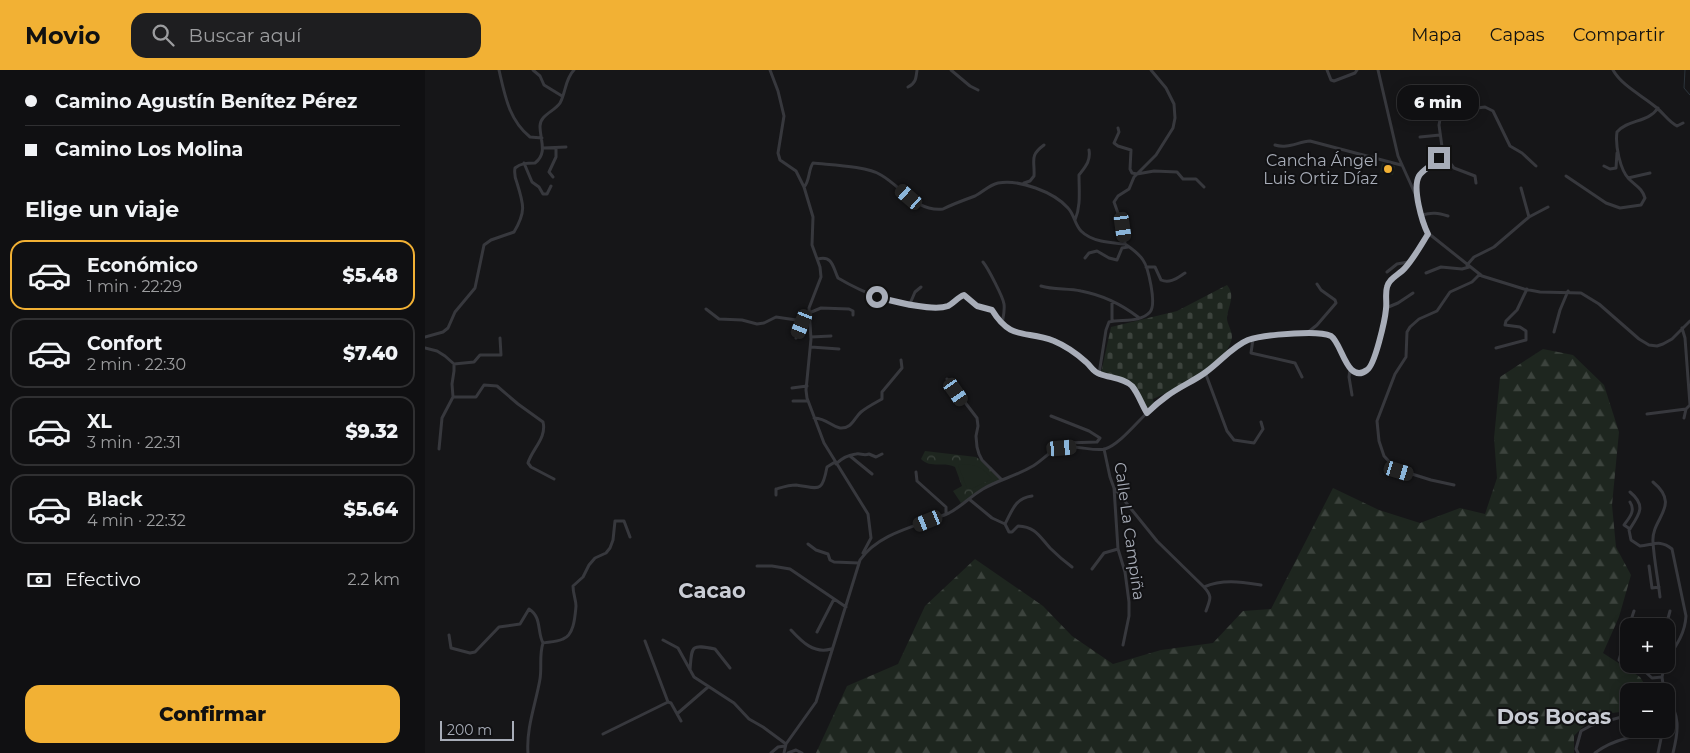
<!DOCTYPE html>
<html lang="es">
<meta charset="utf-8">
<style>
:root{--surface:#101012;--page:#1e1e20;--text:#f1f3f6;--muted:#9c9d9f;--line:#303032;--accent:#f2b134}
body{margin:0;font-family:Montserrat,sans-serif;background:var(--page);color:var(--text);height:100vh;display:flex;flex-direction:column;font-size:19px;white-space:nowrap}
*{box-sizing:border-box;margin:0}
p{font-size:16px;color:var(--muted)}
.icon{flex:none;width:28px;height:28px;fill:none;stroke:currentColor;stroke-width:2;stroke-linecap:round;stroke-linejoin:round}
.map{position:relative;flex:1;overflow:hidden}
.details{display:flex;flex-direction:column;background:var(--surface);width:425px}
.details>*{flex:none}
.top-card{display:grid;align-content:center;height:110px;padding:0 25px;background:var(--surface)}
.controls{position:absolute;left:1195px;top:548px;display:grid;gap:10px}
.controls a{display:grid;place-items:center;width:55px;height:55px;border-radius:10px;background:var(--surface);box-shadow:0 2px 12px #0003,0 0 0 1px var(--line);font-size:25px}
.scale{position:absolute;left:15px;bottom:12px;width:74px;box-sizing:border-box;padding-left:5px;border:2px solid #a8adb8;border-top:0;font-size:14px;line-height:18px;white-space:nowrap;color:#a8adb8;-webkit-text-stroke:4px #111113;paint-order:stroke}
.end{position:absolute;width:22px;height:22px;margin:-11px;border:6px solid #a8adb8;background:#111;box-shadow:0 0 0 2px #111}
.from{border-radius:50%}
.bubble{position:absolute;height:35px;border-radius:15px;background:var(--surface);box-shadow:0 2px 12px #0003,0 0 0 1px var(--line);font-size:16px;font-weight:800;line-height:35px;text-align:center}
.car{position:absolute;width:15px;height:30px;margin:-15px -8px;border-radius:6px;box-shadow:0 0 4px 1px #0007;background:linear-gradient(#222 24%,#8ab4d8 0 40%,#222 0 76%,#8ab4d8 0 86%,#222 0)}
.top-card b{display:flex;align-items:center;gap:18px;height:48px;font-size:19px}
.top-card b+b{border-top:1px solid var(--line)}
.top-card i{width:12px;height:12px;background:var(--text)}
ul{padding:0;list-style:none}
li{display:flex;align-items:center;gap:15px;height:70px;margin:0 10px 8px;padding:0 15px;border:2px solid var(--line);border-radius:15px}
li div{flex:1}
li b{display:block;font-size:19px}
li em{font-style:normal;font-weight:800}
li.on{border-color:var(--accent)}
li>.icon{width:45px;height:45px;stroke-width:1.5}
h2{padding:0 25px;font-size:22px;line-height:60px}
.pay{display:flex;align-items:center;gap:12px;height:55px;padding:0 25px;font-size:19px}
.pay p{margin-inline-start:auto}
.cta{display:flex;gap:10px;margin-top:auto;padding:10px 25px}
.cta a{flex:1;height:58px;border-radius:15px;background:var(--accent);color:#111;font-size:20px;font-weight:800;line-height:58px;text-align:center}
header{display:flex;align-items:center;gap:30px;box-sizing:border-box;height:70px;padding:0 25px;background:var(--accent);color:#111}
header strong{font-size:24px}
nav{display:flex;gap:28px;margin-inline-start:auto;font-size:18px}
.search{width:350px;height:45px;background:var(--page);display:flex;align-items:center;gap:12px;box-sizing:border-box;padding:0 18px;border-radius:15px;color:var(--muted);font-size:19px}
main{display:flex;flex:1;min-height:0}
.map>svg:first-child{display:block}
.forest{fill:url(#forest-firs)}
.cemetery{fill:url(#cemetery-stones)}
.park{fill:url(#park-crowns)}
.garden{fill:#1e261f}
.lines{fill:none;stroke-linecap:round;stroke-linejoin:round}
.stream{stroke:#2c353c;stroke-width:1}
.minor{stroke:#37383d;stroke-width:3}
.route{stroke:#a8adb8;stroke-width:6}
.poi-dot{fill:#f2b134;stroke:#111113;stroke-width:2}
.labels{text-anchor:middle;stroke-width:4;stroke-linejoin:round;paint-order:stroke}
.poi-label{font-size:16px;fill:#a8adb8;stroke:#111113;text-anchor:end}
.street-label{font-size:16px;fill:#a8adb8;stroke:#111113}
.district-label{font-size:21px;font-weight:bold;fill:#c9ccd4;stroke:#111113}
</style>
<header>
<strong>Movio</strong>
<div class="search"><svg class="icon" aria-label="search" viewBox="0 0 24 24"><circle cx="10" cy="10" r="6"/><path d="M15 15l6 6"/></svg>Buscar aquí</div>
<nav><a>Mapa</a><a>Capas</a><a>Compartir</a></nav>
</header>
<main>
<section class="details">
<div class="top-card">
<b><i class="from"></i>Camino Agustín Benítez Pérez</b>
<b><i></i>Camino Los Molina</b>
</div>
<h2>Elige un viaje</h2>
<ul>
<li class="on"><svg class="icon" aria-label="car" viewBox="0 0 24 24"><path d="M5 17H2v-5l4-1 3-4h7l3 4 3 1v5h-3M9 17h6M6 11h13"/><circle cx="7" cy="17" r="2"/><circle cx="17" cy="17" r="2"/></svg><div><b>Económico</b><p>1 min · 22:29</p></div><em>$5.48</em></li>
<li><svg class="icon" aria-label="car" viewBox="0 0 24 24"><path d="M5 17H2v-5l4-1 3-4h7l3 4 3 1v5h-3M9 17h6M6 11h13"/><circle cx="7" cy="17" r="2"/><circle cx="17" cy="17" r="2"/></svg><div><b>Confort</b><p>2 min · 22:30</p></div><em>$7.40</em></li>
<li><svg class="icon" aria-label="car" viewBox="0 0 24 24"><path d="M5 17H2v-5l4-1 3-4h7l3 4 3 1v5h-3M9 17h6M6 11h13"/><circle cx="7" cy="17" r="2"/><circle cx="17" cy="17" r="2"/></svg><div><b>XL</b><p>3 min · 22:31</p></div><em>$9.32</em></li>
<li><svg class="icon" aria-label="car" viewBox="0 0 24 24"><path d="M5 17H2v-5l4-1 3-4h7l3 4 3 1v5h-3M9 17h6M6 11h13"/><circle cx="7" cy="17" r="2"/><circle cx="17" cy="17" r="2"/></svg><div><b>Black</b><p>4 min · 22:32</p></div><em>$5.64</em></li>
</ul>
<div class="pay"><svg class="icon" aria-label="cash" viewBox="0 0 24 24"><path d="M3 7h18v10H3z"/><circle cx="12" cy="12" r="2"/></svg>Efectivo<p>2.2 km</p></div>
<div class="cta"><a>Confirmar</a></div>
</section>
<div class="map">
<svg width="1265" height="683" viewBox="0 0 1265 683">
<defs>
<pattern id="forest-firs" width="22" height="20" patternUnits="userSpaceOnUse" patternTransform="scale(1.25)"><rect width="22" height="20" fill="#1e261f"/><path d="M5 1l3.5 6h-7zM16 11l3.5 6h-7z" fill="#3c433d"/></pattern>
<pattern id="cemetery-stones" width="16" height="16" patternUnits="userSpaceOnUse" patternTransform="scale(1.25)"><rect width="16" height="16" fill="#1e261f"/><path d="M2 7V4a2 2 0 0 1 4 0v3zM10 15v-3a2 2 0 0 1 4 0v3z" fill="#3c433d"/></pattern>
<pattern id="park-crowns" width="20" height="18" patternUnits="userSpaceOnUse" patternTransform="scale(1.25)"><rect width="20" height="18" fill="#1e261f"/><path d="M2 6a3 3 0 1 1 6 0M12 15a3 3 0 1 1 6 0" fill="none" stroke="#3c433d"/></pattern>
</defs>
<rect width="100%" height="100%" fill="#161618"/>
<path class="forest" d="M1118,279L1148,285L1179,315L1194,362L1187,435L1191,477L1206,505L1194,547L1178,583L1215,607L1224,621H1204V639L1201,641L1168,646L1149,666V683H391L422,616L473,594L500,536L550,489L618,536L647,566L688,594L736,580L788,573L818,541L846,539L908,418L954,440L995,453L1035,438L1060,444L1072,408L1069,368L1075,307Z"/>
<path class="cemetery" d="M802,215C811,226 803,236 802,248C802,254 807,260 807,267C804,294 751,319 728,329L729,333L721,339C717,332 715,327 712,320C707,307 688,307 676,303L686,257L752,241Z"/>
<path class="park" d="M500,381L551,387L566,397L577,409L536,433L528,421L537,416L530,397C519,391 506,399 496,389Z"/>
<path class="garden" d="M957,93L970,96L968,105L955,102Z
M539,394C552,395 559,398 567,409L546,419L542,418L533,395Z"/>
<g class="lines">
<path class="stream" d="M1260,0L1259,18L1265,25"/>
<path class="minor" d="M74,0C80,26 84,50 105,67L117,68
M108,0L115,6L119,15L137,26
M345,0L353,21L359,46L353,83L355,90L371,101L379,117L388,147L387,175L395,197L396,207L384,238L386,269L381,320L382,328L399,373L443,444L446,468L438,483
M526,0L545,16L553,20
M902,0L906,10L909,11L930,3L932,0
M953,0L973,86L992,128L1003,163L1057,206L1099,219L1115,222L1156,223L1174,234L1214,269L1224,275L1232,276L1238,274L1247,269L1265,251
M1188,0C1197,16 1218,26 1232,38C1239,44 1244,52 1252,56L1258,53
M483,17C491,13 491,8 492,0
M693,58L694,62L689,73L693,76L706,80L705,99L707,103L712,104L729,101L752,102L758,109H771L779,117
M995,67L1015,65
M850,75C862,79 873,72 885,71L976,95
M118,78L141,77
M1018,84L1029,98L1050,106L1051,113
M99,93L107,112L114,117L118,124H122L126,116
M1179,96L1185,99L1191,98L1192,83
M1141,106L1181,133L1195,138L1216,135L1220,128C1217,118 1211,116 1204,109C1195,100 1190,75 1192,62C1203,49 1223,53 1233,38
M128,107L124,102L131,87V78
M1203,108L1225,103
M599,113L605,111L609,106C610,90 604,86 619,75
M379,117C385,111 383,100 388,93C405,95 442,96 456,105C477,117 491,142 518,139C528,134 539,130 550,126C558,122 564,115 573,113C594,109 629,122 643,138C649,144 650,155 656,161C667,172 686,173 700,174
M992,125C992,107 992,107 1006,96C1010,93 1014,87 1018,84L1014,55L1016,44L1019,42L1060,37L1068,41L1085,76L1097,83L1111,96
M997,145C1007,142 1013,143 1023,146
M1104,147L1123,137
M650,150C656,136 654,121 654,105C660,97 666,91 664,80
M660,188L664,183L672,181L684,188L692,190L697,178L703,177
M393,189C408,185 408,198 413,208C440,224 469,235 500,237C507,237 513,238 519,236C527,235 532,227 539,225L552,236L567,240C586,271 600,260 629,271C641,276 652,283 661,292C666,296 668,302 675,304C685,308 699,308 707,316C713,323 717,335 722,343
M558,192C563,198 578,227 579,234C580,241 578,248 577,254
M1042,195L1049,187L1069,177L1104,147L1096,118
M721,197H730L736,210C745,214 752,208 760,203
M962,202L972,194L983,192
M1001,203L1016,197L1037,199L1044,197
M616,216C629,220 643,218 656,221C677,225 696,234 713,247
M484,236L490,222L496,217
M961,238L973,233L988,223
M281,239L294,249L317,250L332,254L339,253L351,247L378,251L384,250
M384,243L396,238L424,239L428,241V245
M687,251V231
M1257,258L1260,268L1265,335
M1129,262L1135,240L1143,221
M882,263L892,255L911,233L910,230L896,220L892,214
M0,267L18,262L23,258L30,242L50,218L59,175L66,170L89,162C101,142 99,135 92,113C90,108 89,104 90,98C96,93 102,93 110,93C123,83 115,70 115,56C115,45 130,41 135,33C141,22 140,9 149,0
M386,267L406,266
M371,268L378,251
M828,269L826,283L870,293L877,307
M386,277L414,279
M0,278L12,281L20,286L29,294V301L27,314L28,327L17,348L14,379
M1071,278L1101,270V261L1095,257L1080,255L1081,251L1092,240L1102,219
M29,294L49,292L55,285H76L75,268
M925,299L924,307L927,325
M780,302L802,361L809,370L829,373L838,359L836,352
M674,304L681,260L684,252C697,249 715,253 725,242C732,234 723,197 718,190C714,184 706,178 700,174L698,157L689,132L693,126L704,119L709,107L731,85L748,58L750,48L749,34L741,18L726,0
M522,309L552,348L553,356L551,366L552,377L554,384L557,390L577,410
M367,318L382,316
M28,327H51L59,315L72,316L93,334L118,352C122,368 107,379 103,393L106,397L129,409
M368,331H383
M1222,344L1261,339L1265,335
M626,346L664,361L675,368L672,372L641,373L637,377
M389,348C403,349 405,356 415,358C427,359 429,348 436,342C442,337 450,333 457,329V322L477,298L476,290
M1259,348L1261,339
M679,379L685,407L689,418L693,479L700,502L704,532V546L698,575
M425,386L447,404
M411,394C417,388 422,385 431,384C436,383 438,386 444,384L451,387L457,384
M491,402L492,411L521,437V444
M1228,412C1257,436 1226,448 1228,472C1229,490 1233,509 1235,527
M1029,415L1006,410L971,399L959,386L954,371L952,351L970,304L981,287L982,262L985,257L994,249L1012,241L1025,222L1047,212L1055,204
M690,419L732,471L779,517C798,509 816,512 836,515
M1205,422C1222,436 1214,445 1204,460L1206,470L1215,476C1228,475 1235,469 1247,479L1261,546C1260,564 1251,576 1241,591
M351,425V419C358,417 364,415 371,415C394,418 397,424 402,397L410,392
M544,429L567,448L580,454L584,462H587L593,456C611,457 614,466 625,478C632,485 639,491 647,497
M580,454C587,441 590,428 607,426
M1205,459L1199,455C1204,448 1211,441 1205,432
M383,474L391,480L403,484L405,490L409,492L434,493
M332,496H347L365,499L421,537
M1224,496L1227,518L1234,517
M667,499L679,483L693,479
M779,517C788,527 785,529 781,541
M1204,556L1209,541
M1241,556L1245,541
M1204,557L1194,590L1197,593L1215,597L1227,608L1237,607
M366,560C377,572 389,584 406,579
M392,562L409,529
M24,565L26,578L45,583L50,582L74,557L95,554L104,539C117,547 112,562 118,573C114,585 117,597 115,609C111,633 101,658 103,683
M238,570L253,578L269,607L309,633L324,649L338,657L361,674
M220,571L243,632L246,633L256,651
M118,573C124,572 132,572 138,569C149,565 150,547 151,536C151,530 148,524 148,516L158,507L164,495L170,488L181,483L185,478L188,470L190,451H199L205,467
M265,600C267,576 265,574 290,579L305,598
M1239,621L1237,607L1240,594
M1241,624C1255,646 1254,659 1248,683
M253,643L283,617
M178,664L243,632
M346,683L353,677L360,676
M359,683L361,674L391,632L435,490C454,462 494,456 524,443C536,437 546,426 558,419C573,410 591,406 606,397C616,392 623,382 634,378C649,374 669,382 680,379C694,375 712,352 723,342C741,326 762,316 782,301C795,292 812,272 828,269C842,266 895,259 906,267C917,273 922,316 943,300C950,295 961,250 961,239C962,232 960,224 962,217C964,208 974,205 980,198C989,188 996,175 1003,164
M363,683L371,680L377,683
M1153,683L1151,679L1156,661L1167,655L1204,645
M1170,683C1185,671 1218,661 1237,665
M1233,683L1238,659"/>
</g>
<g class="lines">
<path class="route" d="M452,227C468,231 507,242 523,236C529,233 533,227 539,225L552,236L567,240C586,271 600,260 629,271C641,276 651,283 661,292C666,296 668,302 675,304C685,308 699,308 707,316C713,323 717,335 722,343C728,337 735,331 742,326C754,317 769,311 781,302C795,292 808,276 823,270C837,265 869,263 884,263C891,263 899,263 906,266C917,273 922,315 942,300C950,295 960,250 961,239C962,232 960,224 962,217C964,208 974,205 980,198C989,188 996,175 1003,164C997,152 987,118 994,106C997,100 1008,95 1014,88"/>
</g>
<circle class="poi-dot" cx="963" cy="99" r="5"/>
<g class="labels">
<g class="poi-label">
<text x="953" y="96">Cancha Ángel<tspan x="953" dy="18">Luis Ortiz Díaz</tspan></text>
</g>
<g class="street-label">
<text transform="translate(705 461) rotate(82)" y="6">Calle La Campiña</text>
</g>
<g class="district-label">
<text x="287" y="528">Cacao</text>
<text x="1129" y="654">Dos Bocas</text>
</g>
</g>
</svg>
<div class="controls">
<a>+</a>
<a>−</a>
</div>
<div class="scale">200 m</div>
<i class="end from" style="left:452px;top:227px"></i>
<i class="end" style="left:1014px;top:88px"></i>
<div class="bubble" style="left:972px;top:15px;width:82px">6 min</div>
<i class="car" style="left:484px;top:127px;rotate:311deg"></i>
<i class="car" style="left:698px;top:157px;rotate:172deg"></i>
<i class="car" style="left:377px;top:254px;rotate:202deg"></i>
<i class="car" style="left:531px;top:322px;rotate:145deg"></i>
<i class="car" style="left:637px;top:378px;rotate:85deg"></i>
<i class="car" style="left:974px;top:401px;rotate:107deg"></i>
<i class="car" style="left:503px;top:451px;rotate:248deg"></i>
</div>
</main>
